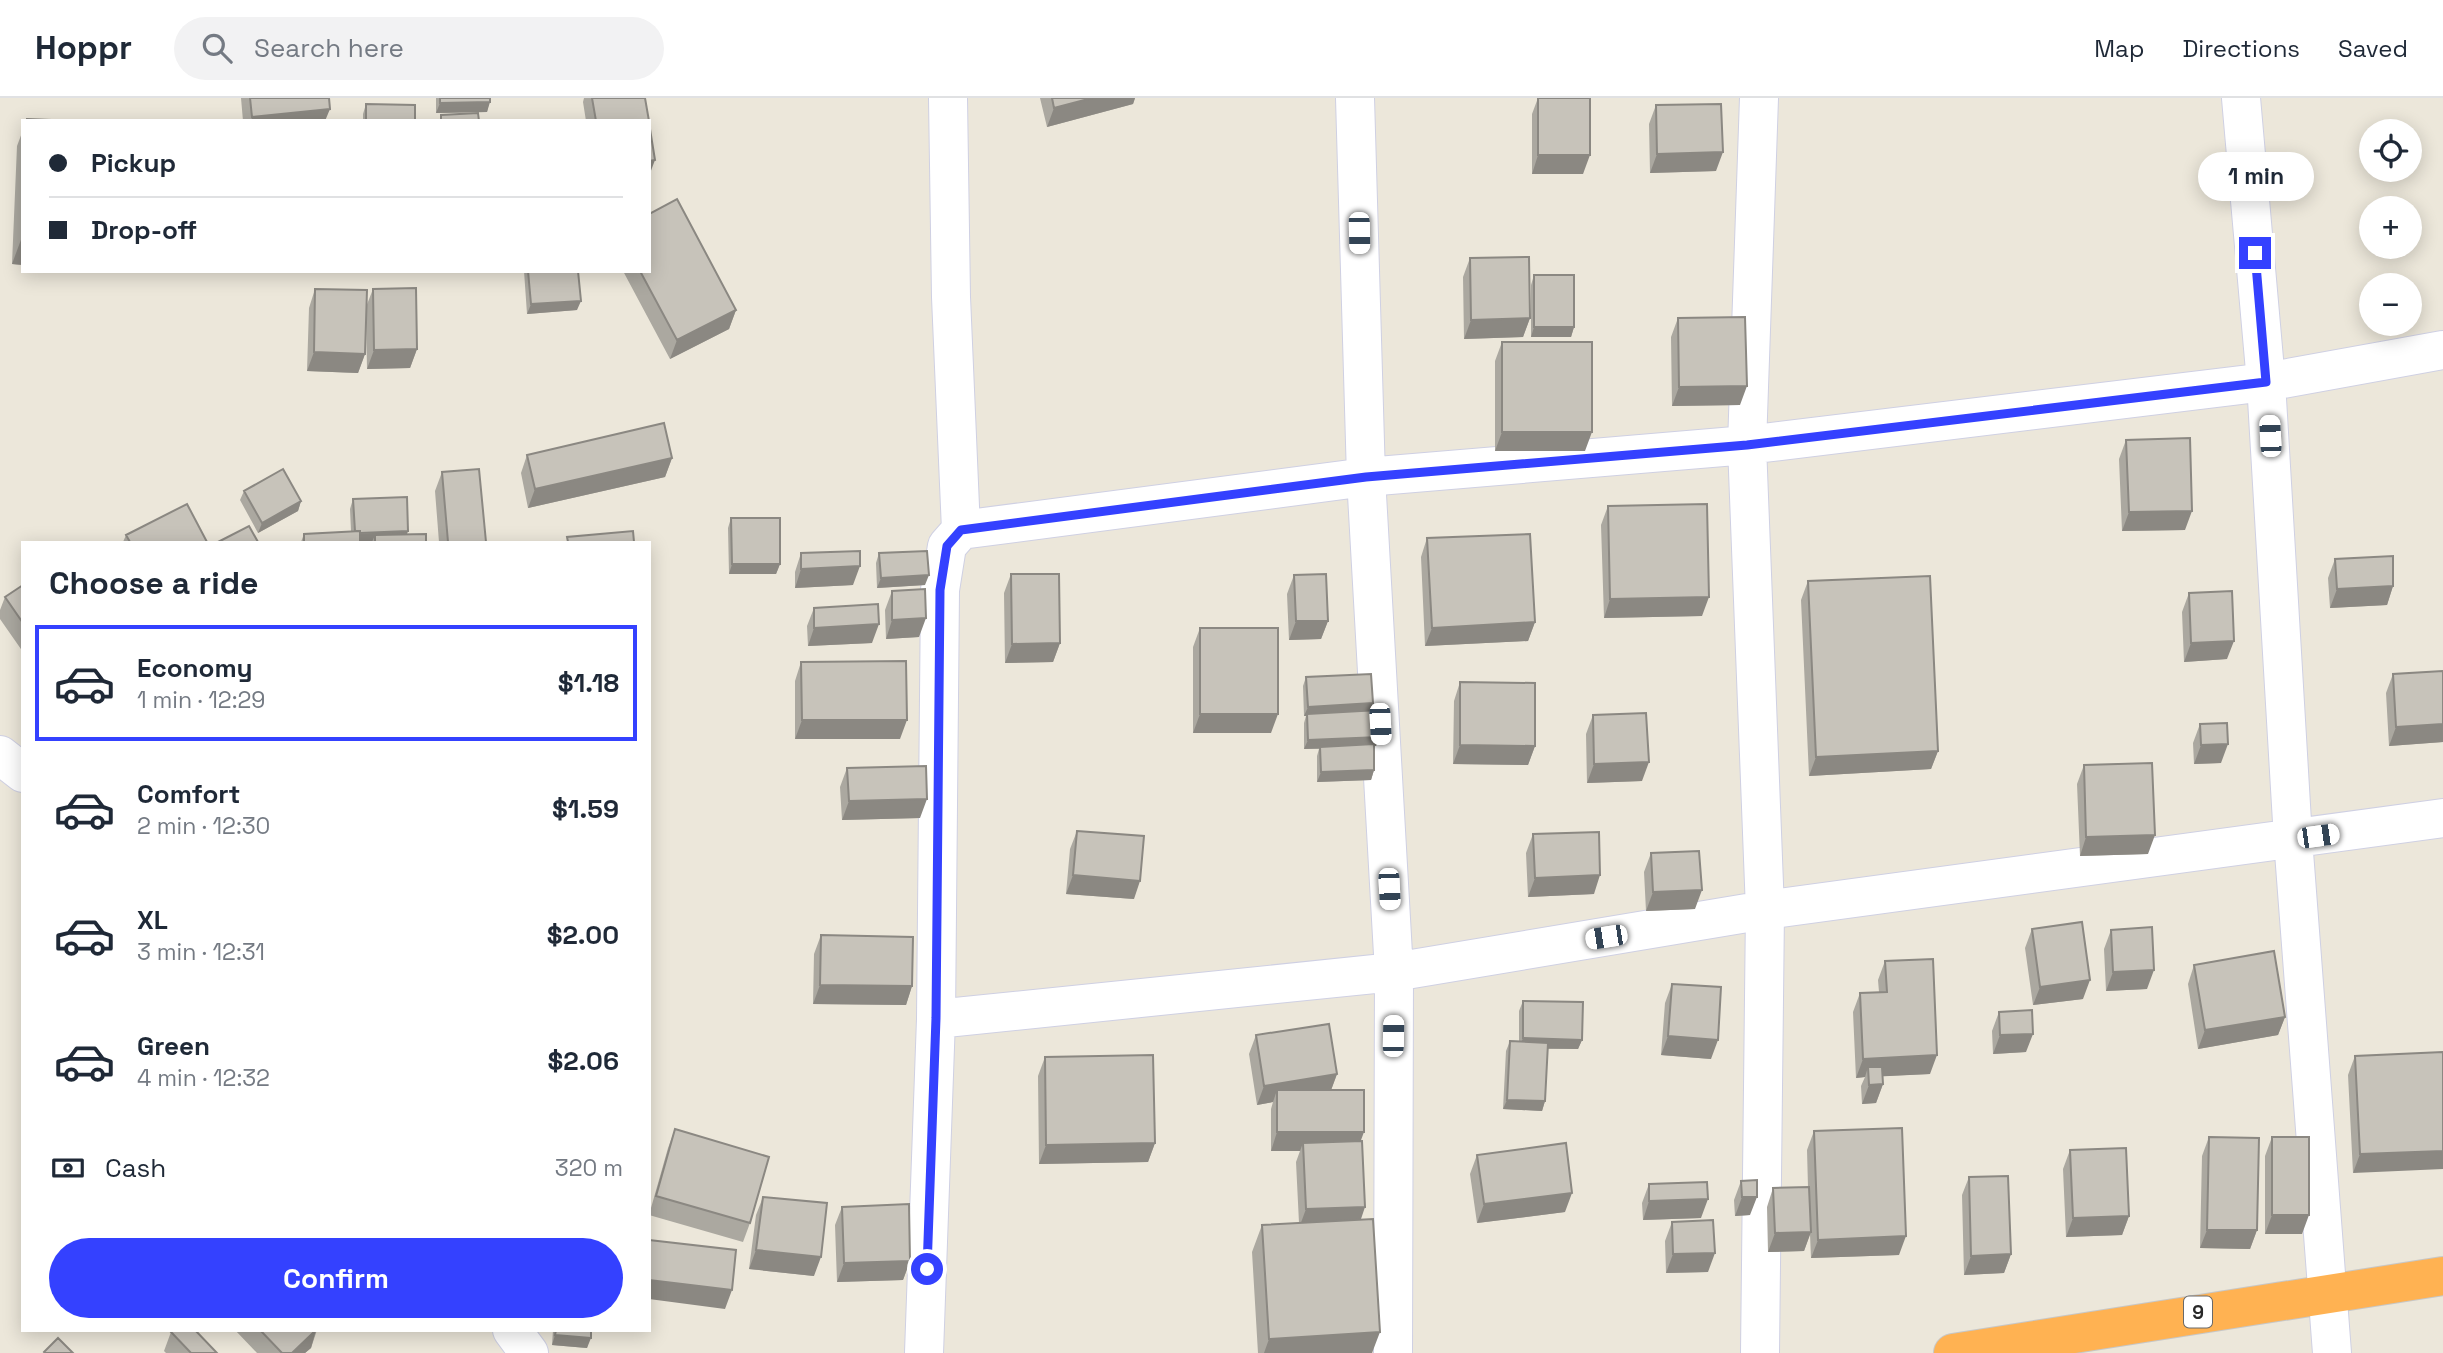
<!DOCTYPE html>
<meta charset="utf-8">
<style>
:root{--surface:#fff;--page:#f2f2f3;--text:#1f2937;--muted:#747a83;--line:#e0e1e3;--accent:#3441ff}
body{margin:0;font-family:"Space Grotesk",sans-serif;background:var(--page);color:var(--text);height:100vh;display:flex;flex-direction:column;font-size:26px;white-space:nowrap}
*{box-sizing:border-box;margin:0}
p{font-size:23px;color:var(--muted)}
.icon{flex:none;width:38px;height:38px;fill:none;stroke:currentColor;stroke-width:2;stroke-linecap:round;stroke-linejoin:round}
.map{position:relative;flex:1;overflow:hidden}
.side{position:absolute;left:21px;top:443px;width:630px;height:791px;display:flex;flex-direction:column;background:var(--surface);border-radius:0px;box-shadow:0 4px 18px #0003}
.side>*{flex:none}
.hud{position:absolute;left:21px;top:21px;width:630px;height:154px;border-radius:0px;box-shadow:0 4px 18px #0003;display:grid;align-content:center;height:154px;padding:0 28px;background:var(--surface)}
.fabs{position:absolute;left:2359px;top:21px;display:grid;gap:14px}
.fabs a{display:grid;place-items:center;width:63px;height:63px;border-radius:50%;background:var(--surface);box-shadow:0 4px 18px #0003;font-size:35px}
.end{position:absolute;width:32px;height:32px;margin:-16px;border:9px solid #3441ff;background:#fff;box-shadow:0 0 0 4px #fff}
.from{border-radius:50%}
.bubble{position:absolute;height:49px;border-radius:24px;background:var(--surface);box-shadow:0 4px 18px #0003;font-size:23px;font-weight:600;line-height:49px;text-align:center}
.car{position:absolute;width:21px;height:42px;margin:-21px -10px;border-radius:9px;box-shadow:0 0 5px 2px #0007;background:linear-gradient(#fff 24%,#345 0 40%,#fff 0 76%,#345 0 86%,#fff 0)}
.hud b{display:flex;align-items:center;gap:24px;height:66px;font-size:26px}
.hud b+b{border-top:2px solid var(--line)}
.hud i{width:18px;height:18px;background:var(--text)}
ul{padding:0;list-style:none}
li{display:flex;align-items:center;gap:21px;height:116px;margin:0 14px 10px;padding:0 14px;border:4px solid transparent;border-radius:0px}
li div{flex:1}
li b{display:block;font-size:26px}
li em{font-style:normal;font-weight:600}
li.current{border-color:var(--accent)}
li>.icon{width:63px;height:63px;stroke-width:1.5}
h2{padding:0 28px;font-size:32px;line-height:84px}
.pay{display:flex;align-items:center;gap:18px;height:77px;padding:0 28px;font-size:26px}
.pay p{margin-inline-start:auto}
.cta{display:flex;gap:14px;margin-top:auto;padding:14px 28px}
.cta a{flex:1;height:80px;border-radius:42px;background:var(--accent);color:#fff;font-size:28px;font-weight:600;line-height:80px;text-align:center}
header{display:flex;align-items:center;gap:42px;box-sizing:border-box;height:98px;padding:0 35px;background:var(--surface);border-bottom:2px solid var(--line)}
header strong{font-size:33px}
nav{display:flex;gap:38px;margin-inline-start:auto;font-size:24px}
.search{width:490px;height:63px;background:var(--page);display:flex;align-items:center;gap:18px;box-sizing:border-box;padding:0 24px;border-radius:38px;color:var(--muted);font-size:26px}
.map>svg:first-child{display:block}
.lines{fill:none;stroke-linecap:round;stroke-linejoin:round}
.minor-casing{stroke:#cfd0e3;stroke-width:40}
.highway-casing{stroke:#c7c7c7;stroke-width:40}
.minor{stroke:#fff;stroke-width:38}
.highway{stroke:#ffb252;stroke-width:38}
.wall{fill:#aba8a0}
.shaded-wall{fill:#8b8882}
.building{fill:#c7c3ba;stroke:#8b8882;stroke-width:2}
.route{stroke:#3441ff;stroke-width:9}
.labels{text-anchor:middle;stroke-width:7;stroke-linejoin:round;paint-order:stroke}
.shield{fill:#fff;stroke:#696969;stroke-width:2}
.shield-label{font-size:19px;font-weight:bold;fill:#292929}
</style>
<header>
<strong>Hoppr</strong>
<div class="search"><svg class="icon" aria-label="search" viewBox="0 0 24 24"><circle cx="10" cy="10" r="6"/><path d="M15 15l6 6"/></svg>Search here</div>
<nav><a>Map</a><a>Directions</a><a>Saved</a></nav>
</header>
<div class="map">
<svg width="2443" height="1255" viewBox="0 0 2443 1255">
<rect width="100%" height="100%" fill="#ece7da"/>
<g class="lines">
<defs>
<path id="minor" d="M948,0L951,199L961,432
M1355,0L1366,379L1394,874L1393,1255
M1759,0L1747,347L1765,812L1760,1255
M2241,0L2266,284L2293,741L2332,1255
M0,657L23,675
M936,921L1394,874L1765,812L2443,720
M512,1232L529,1255
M924,1255L936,921L940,492L947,448L961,432L1366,379L1747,347L2266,284L2443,252"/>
<path id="highway" d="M1953,1255L2443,1178"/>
</defs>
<use href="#minor" class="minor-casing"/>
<use href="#highway" class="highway-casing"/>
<use href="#minor" class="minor"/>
<use href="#highway" class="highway"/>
</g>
<path class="wall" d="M241,0H329L325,23H243Z
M436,0H490L487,14L436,15Z
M584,0H645L649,23H586L583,4Z
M1040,0H1135L1133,6L1047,29Z
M1538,0H1590L1583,76H1532V16Z
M366,6L415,23H363V16Z
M1656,7L1716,73L1650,75L1649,26Z
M23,32V167L12,166L17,48Z
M1470,160L1530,220L1523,239L1464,241L1463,179Z
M524,173H578L577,212L527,216Z
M623,173H649L736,212L729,231L670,261Z
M1534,177L1574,229L1571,239H1531V187Z
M315,191L366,209L373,191L417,251L410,270L367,271L366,219L365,256L358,275L307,273L309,210Z
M1678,220L1740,307L1672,308L1671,239Z
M1502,244L1585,353H1495V263Z
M2126,342L2185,432L2122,433L2119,361Z
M527,357L672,360L665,379L528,410L521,375Z
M442,374L486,444H439L435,393Z
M244,393L301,403L298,413L258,435L240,402Z
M353,401L407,436L426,444H301L304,436L351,433L350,411Z
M1608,408L1702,518L1604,520L1601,427Z
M731,420L780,466L776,476H729L728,430Z
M126,437L207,444H123Z
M1427,440L1535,524L1528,543L1425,548L1421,459Z
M801,455L853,487L795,490V474Z
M879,455L925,487L877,490L876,465Z
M2335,461L2393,488L2387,507L2330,510L2328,480Z
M1011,476L1060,545L1053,564L1005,565L1004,495Z
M1294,477L1328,523L1321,541L1289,542L1287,496Z
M1808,483L1938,653L1931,671L1809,678L1801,502Z
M23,487V554L0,521V512L5,499Z
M892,493L919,539L886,541L885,512Z
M2189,495L2227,561L2184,564L2182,514Z
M814,510L872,545L808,548L807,528Z
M1200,530L1271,635H1193V549Z
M801,564L900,641H795V583Z
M2443,573V644L2389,648L2386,595L2393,576Z
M1306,579L1370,612L1380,639L1376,648H1374V672L1371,682L1317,684V658L1319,651H1304V625L1306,618H1304L1303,588Z
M1460,584L1535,648L1528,667L1453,666L1454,603Z
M1593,617L1642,683L1587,685L1586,636Z
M2200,626L2221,665L2194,666L2193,645Z
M2084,667L2148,756L2080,758L2077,686Z
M847,670L920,720L842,722L840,689Z
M1077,733L1134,801L1066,796L1070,751Z
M1533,736L1594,796L1528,799L1526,755Z
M1651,755L1695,811L1646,813L1644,774Z
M2032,831L2083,901L2033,907L2025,850Z
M2111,832L2147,891L2106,893L2104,851Z
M821,837L912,888L906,907L813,906L814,856Z
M1885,863L1930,976L1883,978V986L1876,1005L1862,1006L1861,988L1865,979L1856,980L1853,914L1860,895L1879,894L1878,882Z
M2194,867L2285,919L2278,937L2198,951L2188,886Z
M1672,886L1711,961L1661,957L1665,905Z
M1523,903L1582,942L1578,951H1548L1545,1003L1542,1013L1503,1011L1506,953L1510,943L1519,944V913Z
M1999,914L2026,954L1993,956L1992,933Z
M1256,937L1337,976L1331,992L1361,1043V1122L1372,1255H1258L1252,1154L1262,1127L1299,1125L1296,1064L1300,1053H1271V1011L1273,1004L1257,1007L1249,956Z
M2443,954L2353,1075L2348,977L2355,958Z
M1045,959L1155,1045L1148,1064L1039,1066L1038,978Z
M675,1031L750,1125L743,1144L649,1117L668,1050Z
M1814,1033L1899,1157L1811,1160L1810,1136L1804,1153L1768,1154L1767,1109L1773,1090L1808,1089L1807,1052Z
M2209,1039L2257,1132L2250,1151L2200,1150L2202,1058Z
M2272,1039L2302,1136H2265V1058Z
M2070,1052L2129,1118L2122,1137L2066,1139L2063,1071Z
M1477,1057L1565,1114L1477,1125L1470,1076Z
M1969,1079L2011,1156L2004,1175L1964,1177L1962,1097Z
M1741,1083L1750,1117L1735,1118L1734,1102Z
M1649,1086L1701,1120L1643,1122L1642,1105Z
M763,1099L814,1178L749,1171L756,1117Z
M842,1109L910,1163L903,1182L837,1184L835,1127Z
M1672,1124L1708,1174L1666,1175L1665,1143Z
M235,1232H317L311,1250L305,1255H257Z
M553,1232H591L587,1250L552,1247Z
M171,1234L217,1255H166L164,1253Z"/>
<path class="shaded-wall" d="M1092,0H1135L1133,6L1047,29L1054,10Z
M490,4L487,14L436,15L440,5Z
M330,11L325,23H251L252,19Z
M1723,54L1716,73L1650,75L1657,56Z
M1538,57H1590L1583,76H1532Z
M655,62L649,78V63Z
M22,139L23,167L12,166Z
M581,203L577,212L527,216L531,206Z
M736,212L729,231L670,261L677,242Z
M1530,220L1523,239L1464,241L1471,222Z
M1534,229H1574L1571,239H1531Z
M417,251L410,270L367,271L374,252Z
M314,254L365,256L358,275L307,273Z
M1747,288L1740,307L1672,308L1679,289Z
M1502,334H1592L1585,353H1495Z
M672,360L665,379L528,410L535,391Z
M301,403L298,413L258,435L262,425Z
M2192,413L2185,432L2122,433L2129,414Z
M408,433L405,443L375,437L372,444H352L355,436Z
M732,466H780L776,476H729Z
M860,468L853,487L795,490L801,471Z
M929,477L925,487L877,490L881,480Z
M2393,488L2387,507L2330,510L2337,491Z
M1709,499L1702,518L1604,520L1610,501Z
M926,520L919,539L886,541L892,522Z
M1296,523H1328L1321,541L1289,542Z
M1535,524L1528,543L1425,548L1432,530Z
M879,526L872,545L808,548L814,530Z
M2234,543L2227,561L2184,564L2191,545Z
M1060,545L1053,564L1005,565L1012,546Z
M1373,605L1369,615L1307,616L1306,618H1304L1308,609Z
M1200,616H1278L1271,635H1193Z
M802,622H907L900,641H795Z
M2443,626V644L2389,648L2396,629Z
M1380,639L1376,648L1304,651L1308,642Z
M2228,646L2221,665L2194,666L2201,647Z
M1460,647L1535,648L1528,667L1453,666Z
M1938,653L1931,671L1809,678L1816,659Z
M1649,664L1642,683L1587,685L1594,666Z
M1374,672L1371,682L1317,684L1321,674Z
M927,701L920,720L842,722L849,703Z
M2155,737L2148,756L2080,758L2086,739Z
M1073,777L1140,783L1134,801L1066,796Z
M1600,777L1594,796L1528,799L1535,780Z
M1702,792L1695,811L1646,813L1653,794Z
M2154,872L2147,891L2106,893L2113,874Z
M2090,882L2083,901L2033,907L2040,889Z
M820,887L912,888L906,907L813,906Z
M2285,919L2278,937L2198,951L2205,932Z
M2033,936L2026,954L1993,956L2000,937Z
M1668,938L1718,942L1711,961L1661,957Z
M1523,940L1582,942L1578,951L1519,950Z
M1937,957L1930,976L1869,979L1868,969L1865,979L1856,980L1863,961Z
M1337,976L1330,995L1277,992L1273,1004L1257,1007L1264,988Z
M1883,986L1876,1005L1862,1006L1869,987Z
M1507,1002L1545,1003L1542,1013L1503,1011Z
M1277,1034H1364L1357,1053L1303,1045L1300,1053H1271Z
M1155,1045L1148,1064L1039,1066L1046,1047Z
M2443,1053V1071L2353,1075L2360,1056Z
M1572,1095L1565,1114L1477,1125L1484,1106Z
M1742,1099H1757L1750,1117L1735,1118Z
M1708,1101L1701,1120L1643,1122L1649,1103Z
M1365,1109L1359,1127L1299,1130L1306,1111Z
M2272,1117H2309L2302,1136H2265Z
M2129,1118L2122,1137L2066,1139L2073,1120Z
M2207,1132H2257L2250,1151L2200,1150Z
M1811,1134L1804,1153L1768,1154L1775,1135Z
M1906,1138L1899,1157L1811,1160L1818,1142Z
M756,1152L821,1159L814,1178L749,1171Z
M1715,1155L1708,1174L1666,1175L1673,1156Z
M2011,1156L2004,1175L1964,1177L1971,1158Z
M910,1163L903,1182L837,1184L844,1165Z
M649,1182L732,1192L725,1211L649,1201Z
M316,1232L311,1250L305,1255H292Z
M1380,1234L1372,1255H1264L1269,1241Z
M555,1237L591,1240L587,1250L552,1247Z"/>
<path class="building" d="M250,0H329L330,11L252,19Z
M440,0H490V4L440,5Z
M592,0H645L649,23H596Z
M1052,0H1092L1054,10Z
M1538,0H1590V57H1538Z
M366,6L415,7V23H366Z
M1721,6L1723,54L1657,56L1656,7Z
M478,15L479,23H441V17Z
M27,21L76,23H27Z
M649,25L655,62L649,63Z
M677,101L736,212L677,242L640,173H649V116Z
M1529,159L1530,220L1471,222L1470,160Z
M528,173H578L581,203L531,206Z
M1534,177H1574V229H1534Z
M416,190L417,251L374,252L373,191Z
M315,191L367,192L365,256L314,254Z
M1745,219L1747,288L1679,289L1678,220Z
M1502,244H1592V334H1502Z
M664,325L672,360L535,391L527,357Z
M2190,340L2192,413L2129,414L2126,342Z
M283,371L301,403L262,425L244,393Z
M479,371L486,444H448L442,374Z
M407,399L408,433L360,435V433H355L353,401Z
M187,406L207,444H130L126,437Z
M1707,406L1709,499L1610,501L1608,408Z
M731,420H780V466H732Z
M249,428L258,444H218Z
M360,433V444H304V436Z
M633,433L634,444H568L567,439Z
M426,436V444H375V437Z
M1530,436L1535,524L1432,530L1427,440Z
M860,453V468L801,471V455Z
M927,453L929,477L881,480L879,455Z
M2393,458V488L2337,491L2335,461Z
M1011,476H1059L1060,545L1012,546Z
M1326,476L1328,523H1296L1294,477Z
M1930,478L1938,653L1816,659L1808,483Z
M23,487V525L5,499Z
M925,491L926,520L892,522V493Z
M2232,493L2234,543L2191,545L2189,495Z
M878,506L879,526L814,530V510Z
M1200,530H1278V616H1200Z
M906,563L907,622H802L801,564Z
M2443,573V626L2396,629L2393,576Z
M1371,576L1373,605L1308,609L1306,579Z
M1460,584L1535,585V648L1460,647Z
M1379,612L1380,639L1308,642L1307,616Z
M1646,615L1649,664L1594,666L1593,617Z
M2227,625L2228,646L2201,647L2200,626Z
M1374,646V672L1321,674L1320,649Z
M2152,665L2155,737L2086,739L2084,667Z
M926,668L927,701L849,703L847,670Z
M1077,733L1144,738L1140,783L1073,777Z
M1599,734L1600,777L1535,780L1533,736Z
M1699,753L1702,792L1653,794L1651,755Z
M2082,824L2090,882L2040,889L2032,831Z
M2152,829L2154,872L2113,874L2111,832Z
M821,837L913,839L912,888L820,887Z
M2274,853L2285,919L2205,932L2194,867Z
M1933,861L1937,957L1863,961L1860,895L1887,894L1885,863Z
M1672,886L1721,889L1718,942L1668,938Z
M1523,903L1583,904L1582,942L1523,940Z
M2032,912L2033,936L2000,937L1999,914Z
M1329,926L1337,976L1264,988L1256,937Z
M1510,943L1548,945L1545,1003L1507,1002Z
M2443,954V1053L2360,1056L2355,958Z
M1153,957L1155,1045L1046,1047L1045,959Z
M1868,969H1882L1883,986L1869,987Z
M1277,992H1364V1034H1277Z
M1902,1030L1906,1138L1818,1142L1814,1033Z
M675,1031L769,1059L750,1125L656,1098Z
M2209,1039L2259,1040L2257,1132H2207Z
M2272,1039H2309V1117H2272Z
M1362,1043L1365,1109L1306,1111L1303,1045Z
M1566,1045L1572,1095L1484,1106L1477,1057Z
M2126,1050L2129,1118L2073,1120L2070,1052Z
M2008,1078L2011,1156L1971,1158L1969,1079Z
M1757,1082V1099H1742L1741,1083Z
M1707,1084L1708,1101L1649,1103V1086Z
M1809,1089L1811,1134L1775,1135L1773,1090Z
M763,1099L827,1105L821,1159L756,1152Z
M909,1106L910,1163L844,1165L842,1109Z
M1373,1121L1380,1234L1269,1241L1262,1127Z
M1713,1122L1715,1155L1673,1156L1672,1124Z
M649,1142L736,1152L732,1192L649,1182Z
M173,1232H195L217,1255H191L171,1234Z
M260,1232H316L292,1255H282Z
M556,1232H591V1240L555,1237Z
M58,1240L73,1255H45L44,1254Z"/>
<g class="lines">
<path class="route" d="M927,1171L936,920L940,492L947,448L961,432L1366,379L1747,347L2266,284L2255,155"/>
</g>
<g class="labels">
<rect class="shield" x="2184" y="1198.5" width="28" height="31" rx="5"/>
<g class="shield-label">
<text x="2198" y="1221">9</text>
</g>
</g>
</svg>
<div class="fabs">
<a><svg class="icon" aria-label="locate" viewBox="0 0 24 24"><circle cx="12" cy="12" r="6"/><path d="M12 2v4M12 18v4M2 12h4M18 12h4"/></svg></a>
<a>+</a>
<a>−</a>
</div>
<i class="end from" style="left:927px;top:1171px"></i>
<i class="end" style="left:2255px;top:155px"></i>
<div class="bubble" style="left:2198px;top:54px;width:116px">1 min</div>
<i class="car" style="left:1359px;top:135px;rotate:179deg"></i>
<i class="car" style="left:2270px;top:338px;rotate:357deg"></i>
<i class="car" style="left:1380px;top:626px;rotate:177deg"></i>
<i class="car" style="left:2318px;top:738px;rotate:82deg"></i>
<i class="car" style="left:1389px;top:791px;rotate:177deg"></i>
<i class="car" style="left:1606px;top:839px;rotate:261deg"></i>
<i class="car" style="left:1393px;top:938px;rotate:1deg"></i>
<div class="hud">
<b><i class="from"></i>Pickup</b>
<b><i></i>Drop-off</b>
</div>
<section class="side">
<h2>Choose a ride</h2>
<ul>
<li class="current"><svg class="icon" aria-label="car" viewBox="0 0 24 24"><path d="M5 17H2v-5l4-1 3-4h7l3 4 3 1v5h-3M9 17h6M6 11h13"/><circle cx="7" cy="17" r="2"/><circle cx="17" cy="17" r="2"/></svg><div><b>Economy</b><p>1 min · 12:29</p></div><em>$1.18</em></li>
<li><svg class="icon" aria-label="car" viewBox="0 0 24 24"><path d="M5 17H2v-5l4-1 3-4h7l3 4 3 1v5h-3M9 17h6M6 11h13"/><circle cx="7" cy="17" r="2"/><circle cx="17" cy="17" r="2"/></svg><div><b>Comfort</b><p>2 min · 12:30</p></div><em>$1.59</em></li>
<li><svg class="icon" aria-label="car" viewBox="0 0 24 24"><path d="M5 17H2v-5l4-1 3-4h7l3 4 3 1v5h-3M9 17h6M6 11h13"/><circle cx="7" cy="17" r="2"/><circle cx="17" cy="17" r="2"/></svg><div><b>XL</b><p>3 min · 12:31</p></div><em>$2.00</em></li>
<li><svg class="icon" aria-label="car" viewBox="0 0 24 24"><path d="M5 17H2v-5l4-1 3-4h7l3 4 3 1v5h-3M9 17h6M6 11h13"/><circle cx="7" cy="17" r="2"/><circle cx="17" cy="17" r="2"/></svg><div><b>Green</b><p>4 min · 12:32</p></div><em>$2.06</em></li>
</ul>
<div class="pay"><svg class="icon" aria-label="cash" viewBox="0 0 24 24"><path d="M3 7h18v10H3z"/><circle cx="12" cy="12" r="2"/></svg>Cash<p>320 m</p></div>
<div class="cta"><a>Confirm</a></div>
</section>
</div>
